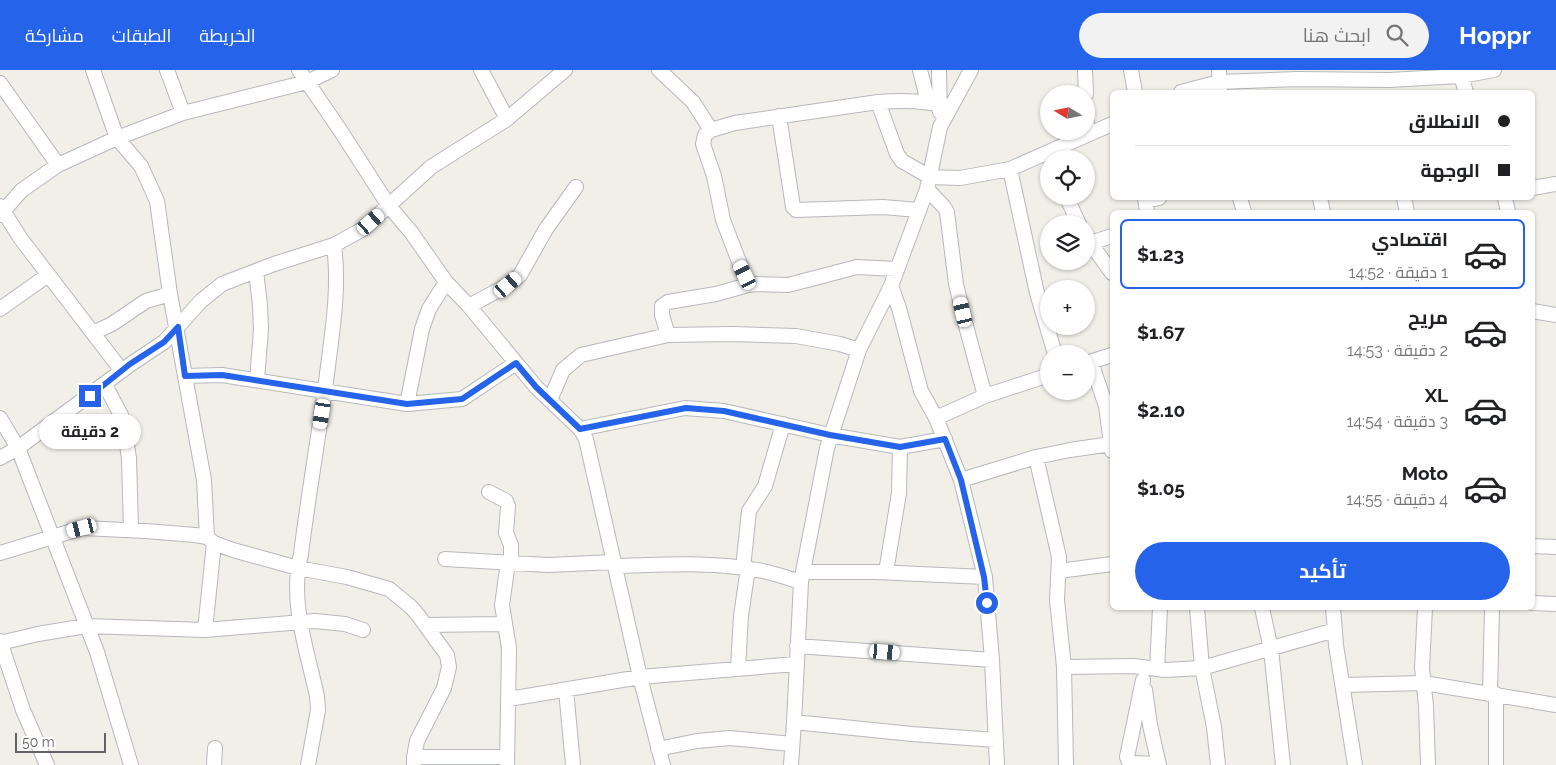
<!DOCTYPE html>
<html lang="ar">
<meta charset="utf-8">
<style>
:root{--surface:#fff;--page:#f2f2f2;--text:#202124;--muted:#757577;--line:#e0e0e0;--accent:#2563eb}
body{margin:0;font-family:Raleway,Cairo,sans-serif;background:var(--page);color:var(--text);direction:rtl;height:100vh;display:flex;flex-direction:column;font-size:19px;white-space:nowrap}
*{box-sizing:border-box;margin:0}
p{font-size:16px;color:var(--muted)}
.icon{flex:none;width:28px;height:28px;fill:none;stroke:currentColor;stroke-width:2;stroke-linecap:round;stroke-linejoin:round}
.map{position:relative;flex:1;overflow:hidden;direction:ltr}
.drawer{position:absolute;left:1110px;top:140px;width:425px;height:400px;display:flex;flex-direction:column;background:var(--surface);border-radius:8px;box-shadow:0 1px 4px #0004;direction:rtl}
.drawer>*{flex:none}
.hud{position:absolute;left:1110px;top:20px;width:425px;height:110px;border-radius:8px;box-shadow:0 1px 4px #0004;direction:rtl;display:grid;align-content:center;height:110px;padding:0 25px;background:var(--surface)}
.needle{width:32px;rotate:280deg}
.fabs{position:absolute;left:1040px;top:15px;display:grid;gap:10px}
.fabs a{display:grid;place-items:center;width:55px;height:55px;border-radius:50%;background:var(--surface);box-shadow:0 1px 4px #0004;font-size:25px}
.scale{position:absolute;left:15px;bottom:12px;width:91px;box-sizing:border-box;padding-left:5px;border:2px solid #5f6368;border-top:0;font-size:14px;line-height:18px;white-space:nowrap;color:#5f6368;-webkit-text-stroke:4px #fff;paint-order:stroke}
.end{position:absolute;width:22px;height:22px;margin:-11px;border:6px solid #2563eb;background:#fff;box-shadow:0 0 0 2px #fff}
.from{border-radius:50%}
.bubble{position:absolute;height:35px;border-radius:18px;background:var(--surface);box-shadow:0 1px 4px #0004;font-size:16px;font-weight:700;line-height:35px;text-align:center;direction:rtl}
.car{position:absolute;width:15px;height:30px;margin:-15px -8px;border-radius:6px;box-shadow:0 0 4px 1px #0007;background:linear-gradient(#fff 24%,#345 0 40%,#fff 0 76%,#345 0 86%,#fff 0)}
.hud b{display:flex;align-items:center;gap:18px;height:48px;font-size:19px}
.hud b+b{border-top:1px solid var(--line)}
.hud i{width:12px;height:12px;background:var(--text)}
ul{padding:9px 0 0;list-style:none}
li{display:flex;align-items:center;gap:15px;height:70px;margin:0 10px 8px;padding:0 15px;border:2px solid transparent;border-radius:8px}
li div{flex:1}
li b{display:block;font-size:19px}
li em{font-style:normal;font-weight:700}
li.current{border-color:var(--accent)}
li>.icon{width:45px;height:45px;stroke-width:1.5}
.button{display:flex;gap:10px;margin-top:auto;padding:10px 25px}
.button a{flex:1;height:58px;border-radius:30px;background:var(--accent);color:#fff;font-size:20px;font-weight:700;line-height:58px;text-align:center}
header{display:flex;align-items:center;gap:30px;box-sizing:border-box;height:70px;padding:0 25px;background:var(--accent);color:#fff}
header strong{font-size:24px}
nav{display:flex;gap:28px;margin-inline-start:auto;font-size:18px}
.search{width:350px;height:45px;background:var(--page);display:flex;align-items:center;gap:12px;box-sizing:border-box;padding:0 18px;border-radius:28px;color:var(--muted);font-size:19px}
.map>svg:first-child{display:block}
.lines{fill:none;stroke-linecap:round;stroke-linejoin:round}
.minor-casing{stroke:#b5b8bc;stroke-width:16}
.minor{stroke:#fff;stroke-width:14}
.route{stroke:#2563eb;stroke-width:6}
</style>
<header>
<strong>Hoppr</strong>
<div class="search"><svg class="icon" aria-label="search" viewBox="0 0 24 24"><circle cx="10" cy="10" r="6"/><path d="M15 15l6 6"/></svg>ابحث هنا</div>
<nav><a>الخريطة</a><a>الطبقات</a><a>مشاركة</a></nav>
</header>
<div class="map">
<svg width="1556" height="695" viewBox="0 0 1556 695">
<rect width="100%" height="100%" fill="#f1efe8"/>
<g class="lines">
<defs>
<path id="minor" d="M93,0L117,68L141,96L157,131L170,224L204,410L207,467
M167,0L183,43
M299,0L340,60L389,136L411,162L446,212L469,236L536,317L580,359L586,369L640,607L663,695
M481,0L507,49
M659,0L693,32L711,60
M920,0L928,32
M939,0L940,42
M971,0L940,57L927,119L891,216L899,238L921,321L936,348L961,410L985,507L992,590L997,695
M1085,0L1086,24
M1131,0L1135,22
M1219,0L1220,22
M1459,0L1466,22
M0,13L58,95
M1181,22L1219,12L1297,9L1389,10L1461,6L1494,0
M878,32L897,84L902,91L930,107L960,108L1010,99L1112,54
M779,46L793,137L796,140L883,137L918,140
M1086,49L1089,64
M1010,99L1037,223L1055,284
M1532,118L1556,114
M927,119L944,137L947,142L956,214L966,256L985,326
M1066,126L1079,154
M1145,128L1147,142
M1240,128L1244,142
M1320,128L1323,142
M1404,128L1407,142
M1505,128L1508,142
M1146,131L1159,128
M0,136L21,169L122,301
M0,145L22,120L58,95L117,68L183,43L307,12L332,0
M1086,167L1112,203
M1090,173L1112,166
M256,201L260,235L261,259L257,310
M748,215L723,150L714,106L703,74L705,65L711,60L735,53L878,32C903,30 926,30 951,37
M469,236L508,215L520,205L546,159L576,117
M0,239L48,205
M1532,241L1556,245
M93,263L112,254L146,231L170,224
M668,265L662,245V236L668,232L716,224L748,215L757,214L788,215L857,197L896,199
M1091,292L1106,336L1112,381
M1086,293L1112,285
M185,306L222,305L407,334L462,329L516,293
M105,315L121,345L124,355L129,388L131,460
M550,330L563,300L581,285L668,265L733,264L796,266L840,274L859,280
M407,334L422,259L429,239L446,212
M0,348L18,378L97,582L131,695
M936,348L985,326L1049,305
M580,359L685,338L724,341L830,365L900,377L945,369
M1036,387L1059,487L1057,530L1064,597L1066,695
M0,388L18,378L131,294L164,272L201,231L222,214L274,194L334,175L363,159L431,97L507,49L565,0
M961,410L1036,387L1070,380L1111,374
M489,422L506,431L508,436L506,463L511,475V492
M1532,476L1556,477
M0,483L82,458L146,461L195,465L207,467L214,473L233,480L298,498L347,507L389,519L411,537L418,545L447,585L449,597L444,618L417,671L414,687V695
M445,489L548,495L614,492
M615,496C662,495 710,491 757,500C772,502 787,508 801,512
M743,498L749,441L765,416L783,354
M1059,501L1112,494
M803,502H876L985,507
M886,502L899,423L900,377
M1532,533L1556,534
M1197,538L1202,598L1214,657L1218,695
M1262,538L1271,579L1283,695
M1333,538L1336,575L1355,695
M1425,538L1422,598L1426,636L1428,695
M425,555L504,554
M205,560L214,473
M0,571L23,640L47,695
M0,573L38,564L86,556L205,560L315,551L345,554L363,560
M797,576L992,590
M1064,597L1133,596L1165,600L1202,598L1335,560
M738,598L741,546L748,498
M1157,599L1160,538
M1143,610L1127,687L1129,692L1133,693L1159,694
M1343,615L1424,613L1556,635
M566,620L573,695
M1145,620L1150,655L1159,695
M1490,623L1492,538
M509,629L640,607L796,594
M794,652L912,664L996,670
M658,679L697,671L730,668L792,674
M414,687H507
M214,695L215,678
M308,695L318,640L317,626C307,580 289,531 301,484C309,419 321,354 329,288C334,250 339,213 334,175
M507,695L509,578L502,535L508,492
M791,695L794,652L801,512L827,378L859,280L891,216
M1496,695V624"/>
</defs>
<use href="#minor" class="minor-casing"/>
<use href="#minor" class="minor"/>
</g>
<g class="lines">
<path class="route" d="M90,326L130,294L164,272L178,257L185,306L222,305L407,334L462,329L516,293L536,317L580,359L686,338L724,341L830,365L900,377L945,369L961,410L984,507L987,533"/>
</g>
</svg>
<div class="fabs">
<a><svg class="needle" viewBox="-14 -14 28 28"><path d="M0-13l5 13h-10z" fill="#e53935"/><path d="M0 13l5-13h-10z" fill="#757577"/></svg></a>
<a><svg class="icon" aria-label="locate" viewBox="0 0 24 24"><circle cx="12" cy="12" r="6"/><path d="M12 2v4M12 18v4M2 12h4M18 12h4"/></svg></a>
<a><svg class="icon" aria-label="layers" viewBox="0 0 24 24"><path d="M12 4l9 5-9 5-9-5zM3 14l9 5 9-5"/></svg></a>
<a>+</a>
<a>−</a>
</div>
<div class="scale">50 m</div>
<i class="end from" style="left:987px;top:533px"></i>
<i class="end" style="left:90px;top:326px"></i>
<div class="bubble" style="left:39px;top:344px;width:102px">2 دقيقة</div>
<i class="car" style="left:371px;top:152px;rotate:49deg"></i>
<i class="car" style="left:745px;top:205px;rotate:334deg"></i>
<i class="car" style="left:508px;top:215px;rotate:49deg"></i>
<i class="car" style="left:963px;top:242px;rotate:347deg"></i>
<i class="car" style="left:322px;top:344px;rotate:189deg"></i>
<i class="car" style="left:82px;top:458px;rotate:256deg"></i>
<i class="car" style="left:885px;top:582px;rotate:94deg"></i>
<div class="hud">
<b><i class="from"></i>الانطلاق</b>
<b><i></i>الوجهة</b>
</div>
<section class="drawer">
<ul>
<li class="current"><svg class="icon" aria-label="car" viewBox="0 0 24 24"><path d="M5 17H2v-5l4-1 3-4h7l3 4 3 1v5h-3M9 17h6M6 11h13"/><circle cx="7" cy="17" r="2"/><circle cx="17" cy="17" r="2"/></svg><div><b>اقتصادي</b><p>1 دقيقة · 14:52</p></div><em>$1.23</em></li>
<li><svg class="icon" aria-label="car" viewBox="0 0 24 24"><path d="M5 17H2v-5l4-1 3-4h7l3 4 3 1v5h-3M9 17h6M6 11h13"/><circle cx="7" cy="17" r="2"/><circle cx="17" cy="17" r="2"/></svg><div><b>مريح</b><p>2 دقيقة · 14:53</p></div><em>$1.67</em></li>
<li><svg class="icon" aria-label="car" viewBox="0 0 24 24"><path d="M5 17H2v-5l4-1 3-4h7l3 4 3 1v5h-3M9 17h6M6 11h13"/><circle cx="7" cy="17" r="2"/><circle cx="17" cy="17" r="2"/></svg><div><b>XL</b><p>3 دقيقة · 14:54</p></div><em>$2.10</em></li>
<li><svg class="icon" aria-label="car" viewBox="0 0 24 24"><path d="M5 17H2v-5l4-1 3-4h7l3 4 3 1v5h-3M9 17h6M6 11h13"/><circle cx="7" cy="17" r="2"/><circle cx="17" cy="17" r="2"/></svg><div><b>Moto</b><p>4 دقيقة · 14:55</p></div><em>$1.05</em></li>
</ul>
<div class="button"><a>تأكيد</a></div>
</section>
</div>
